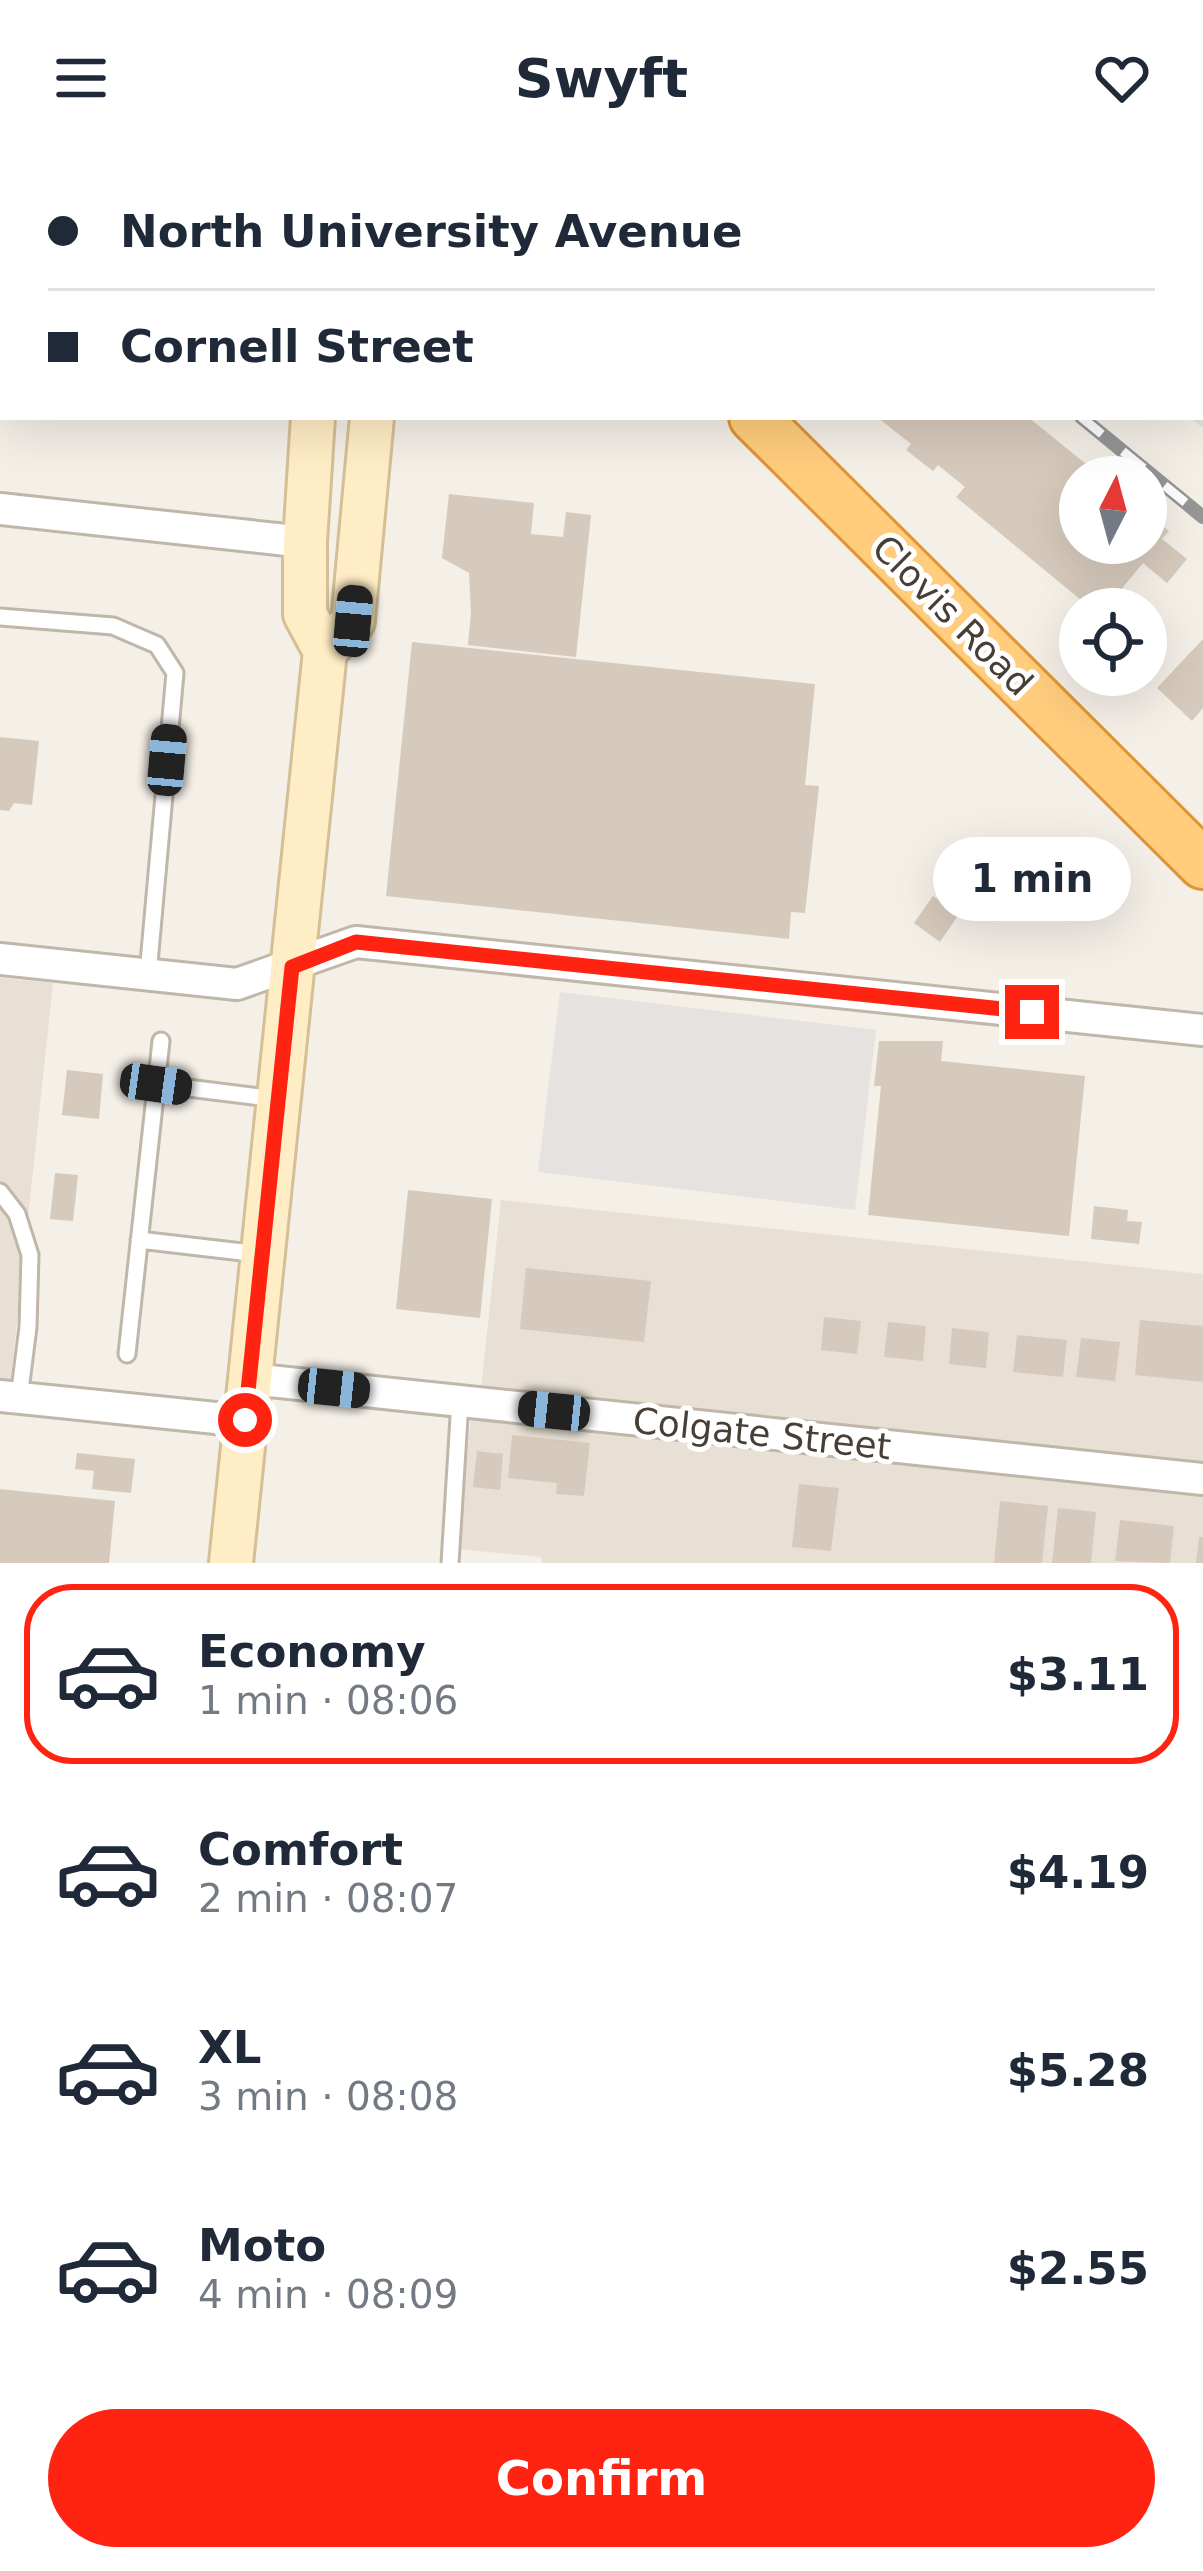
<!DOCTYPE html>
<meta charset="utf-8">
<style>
:root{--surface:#fff;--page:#f2f2f3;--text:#1f2937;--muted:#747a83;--line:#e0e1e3;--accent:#ff2412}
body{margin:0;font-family:"DejaVu Sans",sans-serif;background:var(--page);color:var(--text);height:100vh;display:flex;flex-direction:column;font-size:45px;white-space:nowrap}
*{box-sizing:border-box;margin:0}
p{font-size:39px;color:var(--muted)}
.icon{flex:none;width:66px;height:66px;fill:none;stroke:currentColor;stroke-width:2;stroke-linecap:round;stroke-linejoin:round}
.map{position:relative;height:1407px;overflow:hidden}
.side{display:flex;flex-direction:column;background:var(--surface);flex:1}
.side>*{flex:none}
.guide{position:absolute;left:0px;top:0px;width:1203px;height:264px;box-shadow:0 12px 48px #0002;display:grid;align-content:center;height:264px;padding:0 48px;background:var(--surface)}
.needle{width:78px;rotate:6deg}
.fabs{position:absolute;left:1059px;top:300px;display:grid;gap:24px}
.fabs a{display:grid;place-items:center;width:108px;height:108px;border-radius:50%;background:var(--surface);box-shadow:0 12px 48px #0002;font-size:60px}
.end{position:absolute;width:54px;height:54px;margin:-27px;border:15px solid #ff2412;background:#fff;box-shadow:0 0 0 6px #fff}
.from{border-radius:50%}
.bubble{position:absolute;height:84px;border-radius:42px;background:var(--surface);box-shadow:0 12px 48px #0002;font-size:39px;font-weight:700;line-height:84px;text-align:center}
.car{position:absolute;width:36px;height:72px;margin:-36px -18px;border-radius:15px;box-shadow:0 0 9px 3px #0007;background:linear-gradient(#222 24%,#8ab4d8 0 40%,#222 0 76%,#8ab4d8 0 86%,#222 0)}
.guide b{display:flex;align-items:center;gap:42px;height:114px;font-size:45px}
.guide b+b{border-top:3px solid var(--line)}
.guide i{width:30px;height:30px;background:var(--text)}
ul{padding:21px 0 0;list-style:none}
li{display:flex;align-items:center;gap:36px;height:180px;margin:0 24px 18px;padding:0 24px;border:6px solid transparent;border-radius:48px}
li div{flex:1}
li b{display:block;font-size:45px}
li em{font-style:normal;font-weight:700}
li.on{border-color:var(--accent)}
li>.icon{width:108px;height:108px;stroke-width:1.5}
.cta{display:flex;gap:24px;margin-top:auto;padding:24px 48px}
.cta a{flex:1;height:138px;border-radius:72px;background:var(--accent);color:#fff;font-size:48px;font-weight:700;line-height:138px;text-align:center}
header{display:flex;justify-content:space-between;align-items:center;height:156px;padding:0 48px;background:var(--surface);font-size:54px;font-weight:700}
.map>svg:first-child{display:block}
.residential{fill:#e8e0d5}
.industrial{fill:#e6e0db}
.parking{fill:#e5e2df}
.building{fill:#d6cabc}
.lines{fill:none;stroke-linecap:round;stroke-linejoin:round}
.service-casing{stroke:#c0b6a9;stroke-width:21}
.minor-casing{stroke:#c0b6a9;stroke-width:36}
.secondary-casing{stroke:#d5bf95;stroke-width:48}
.trunk-casing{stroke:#e29433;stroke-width:54}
.service{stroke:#fff;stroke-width:15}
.minor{stroke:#fff;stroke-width:30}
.secondary{stroke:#ffedc5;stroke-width:42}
.trunk{stroke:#ffcd7d;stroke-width:48}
.rail-casing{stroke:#969696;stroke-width:14}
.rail{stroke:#fff;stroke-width:9;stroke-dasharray:27;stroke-linecap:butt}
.route{stroke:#ff2412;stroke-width:15}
.labels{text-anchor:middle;stroke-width:10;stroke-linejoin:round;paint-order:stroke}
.street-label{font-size:36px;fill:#473f35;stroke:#fff}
</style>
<header><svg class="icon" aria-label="menu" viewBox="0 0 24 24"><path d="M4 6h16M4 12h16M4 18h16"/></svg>Swyft<svg class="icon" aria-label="heart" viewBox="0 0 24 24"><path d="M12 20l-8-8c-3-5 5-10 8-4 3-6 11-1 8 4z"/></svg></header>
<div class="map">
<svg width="1203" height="1407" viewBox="0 0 1203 1407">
<rect width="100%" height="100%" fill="#f4efe7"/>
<path class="residential" d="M0,822L53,827L7,1259L0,1258Z
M501,1044L1203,1118V1407H542L541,1401L457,1393L473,1243H480Z"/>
<path class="industrial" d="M871,0H1203V272L1189,261H1200V3H875Z"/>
<path class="parking" d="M560,836L876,874L855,1054L538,1016Z"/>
<path class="building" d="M877,261H1028L1102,321H1080V387H1146V357L1169,375L1162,383L1187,403L1167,427L1143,407L1105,453H1092L956,341L965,331L938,309L933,315L906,294L911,288Z
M449,338L534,347L531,378L563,381L566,356L591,359L576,501L468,489L471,456L469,417L442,402Z
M1203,483V552L1192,565L1157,532Z
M412,486L815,528L805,629L819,630L805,757L791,756L789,783L386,740Z
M0,581L39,585L32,649L14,647L9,655L0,654Z
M933,740L959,758L940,786L914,767Z
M879,885H943L941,905L1085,920L1069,1080L868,1059L881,930H874Z
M67,914L103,918L99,963L62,959Z
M55,1017L78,1019L73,1065L50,1063Z
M408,1034L492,1043L480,1162L396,1153Z
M1094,1050L1128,1054L1127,1065L1142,1066L1139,1088L1091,1083Z
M526,1112L651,1125L644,1186L520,1173Z
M824,1161L861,1165L857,1198L821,1194Z
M1140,1164L1203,1170V1226L1135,1219Z
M888,1166L926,1170L923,1205L884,1201Z
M952,1172L989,1176L986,1212L949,1208Z
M1017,1179L1067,1184L1063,1221L1013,1216Z
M1081,1182L1120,1186L1115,1225L1076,1221Z
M512,1279L590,1287L584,1340L556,1338L557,1327L508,1322Z
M477,1295L503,1298L500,1334L473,1331Z
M77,1297L135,1303L131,1337L92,1333L94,1315L75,1313Z
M799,1328L839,1332L831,1395L792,1391Z
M0,1333L115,1345L109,1407H0Z
M1000,1345L1048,1350L1042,1407H994Z
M1058,1352L1096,1356L1091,1407H1052Z
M1120,1364L1174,1370L1170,1407L1115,1405Z
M1199,1381H1203V1407H1196Z"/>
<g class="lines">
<defs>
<path id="service" d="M974,0L975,3
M1200,179L1203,181
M0,461L113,470L157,489L175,517L148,818
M156,928L276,943
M0,1036L17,1058L30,1099L28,1171L19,1242
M139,1084L259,1098
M127,1198L161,885
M450,1407L460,1245"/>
<path id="minor" d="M0,353L305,386
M0,803L237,828L356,786L1203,874
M250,1223L1203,1323
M0,1240L245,1265"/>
<path id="secondary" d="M341,3L342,0
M397,3V0
M325,495L353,465L372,261
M231,1407L325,495L305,458V386L313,261"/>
<path id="trunk" d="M254,0L255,3
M492,0L495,3
M754,261L1203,708"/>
</defs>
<use href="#service" class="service-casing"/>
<use href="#minor" class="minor-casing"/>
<use href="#secondary" class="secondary-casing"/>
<use href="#trunk" class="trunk-casing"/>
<use href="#service" class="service"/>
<use href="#minor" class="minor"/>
<use href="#secondary" class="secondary"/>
<use href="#trunk" class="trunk"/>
<defs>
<path id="rail" d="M762,0L766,3
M1081,261L1203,361"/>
</defs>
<use href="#rail" class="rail-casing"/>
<use href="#rail" class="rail"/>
</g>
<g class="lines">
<path class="route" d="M245,1264L292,811L356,786L1032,856"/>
</g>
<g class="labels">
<g class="street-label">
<text transform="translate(953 459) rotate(45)" y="13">Clovis Road</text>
<text transform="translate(762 1277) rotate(6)" y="13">Colgate Street</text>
</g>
</g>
</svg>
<div class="fabs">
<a><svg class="needle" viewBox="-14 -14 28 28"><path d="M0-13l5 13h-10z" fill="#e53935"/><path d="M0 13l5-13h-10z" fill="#747a83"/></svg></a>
<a><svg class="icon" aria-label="locate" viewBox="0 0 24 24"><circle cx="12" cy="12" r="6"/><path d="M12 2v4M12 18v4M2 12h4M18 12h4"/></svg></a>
</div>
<i class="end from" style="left:245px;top:1264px"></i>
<i class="end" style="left:1032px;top:856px"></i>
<div class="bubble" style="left:933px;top:681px;width:198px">1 min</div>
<i class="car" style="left:353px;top:465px;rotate:5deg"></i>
<i class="car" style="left:167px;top:604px;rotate:5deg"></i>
<i class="car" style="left:156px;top:928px;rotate:98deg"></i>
<i class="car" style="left:334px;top:1232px;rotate:96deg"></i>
<i class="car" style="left:554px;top:1255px;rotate:276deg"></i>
<div class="guide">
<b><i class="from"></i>North University Avenue</b>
<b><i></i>Cornell Street</b>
</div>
</div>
<section class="side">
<ul>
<li class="on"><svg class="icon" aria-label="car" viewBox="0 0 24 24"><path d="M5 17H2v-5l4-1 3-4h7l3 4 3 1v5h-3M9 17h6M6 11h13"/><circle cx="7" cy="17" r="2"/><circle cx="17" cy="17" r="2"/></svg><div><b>Economy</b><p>1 min · 08:06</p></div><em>$3.11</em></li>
<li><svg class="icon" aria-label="car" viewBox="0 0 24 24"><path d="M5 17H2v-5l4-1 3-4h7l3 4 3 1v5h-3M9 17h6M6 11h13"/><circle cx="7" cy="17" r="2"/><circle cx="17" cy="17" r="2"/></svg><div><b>Comfort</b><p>2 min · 08:07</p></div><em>$4.19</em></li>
<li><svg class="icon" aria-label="car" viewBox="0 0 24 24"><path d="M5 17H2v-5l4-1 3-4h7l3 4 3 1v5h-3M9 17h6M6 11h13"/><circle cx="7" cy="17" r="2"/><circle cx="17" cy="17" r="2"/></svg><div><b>XL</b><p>3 min · 08:08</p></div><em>$5.28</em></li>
<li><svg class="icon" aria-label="car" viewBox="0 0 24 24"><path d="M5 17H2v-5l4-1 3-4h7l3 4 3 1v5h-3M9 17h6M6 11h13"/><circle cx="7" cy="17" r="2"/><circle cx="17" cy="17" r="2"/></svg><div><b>Moto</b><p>4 min · 08:09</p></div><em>$2.55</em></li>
</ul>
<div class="cta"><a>Confirm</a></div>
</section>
